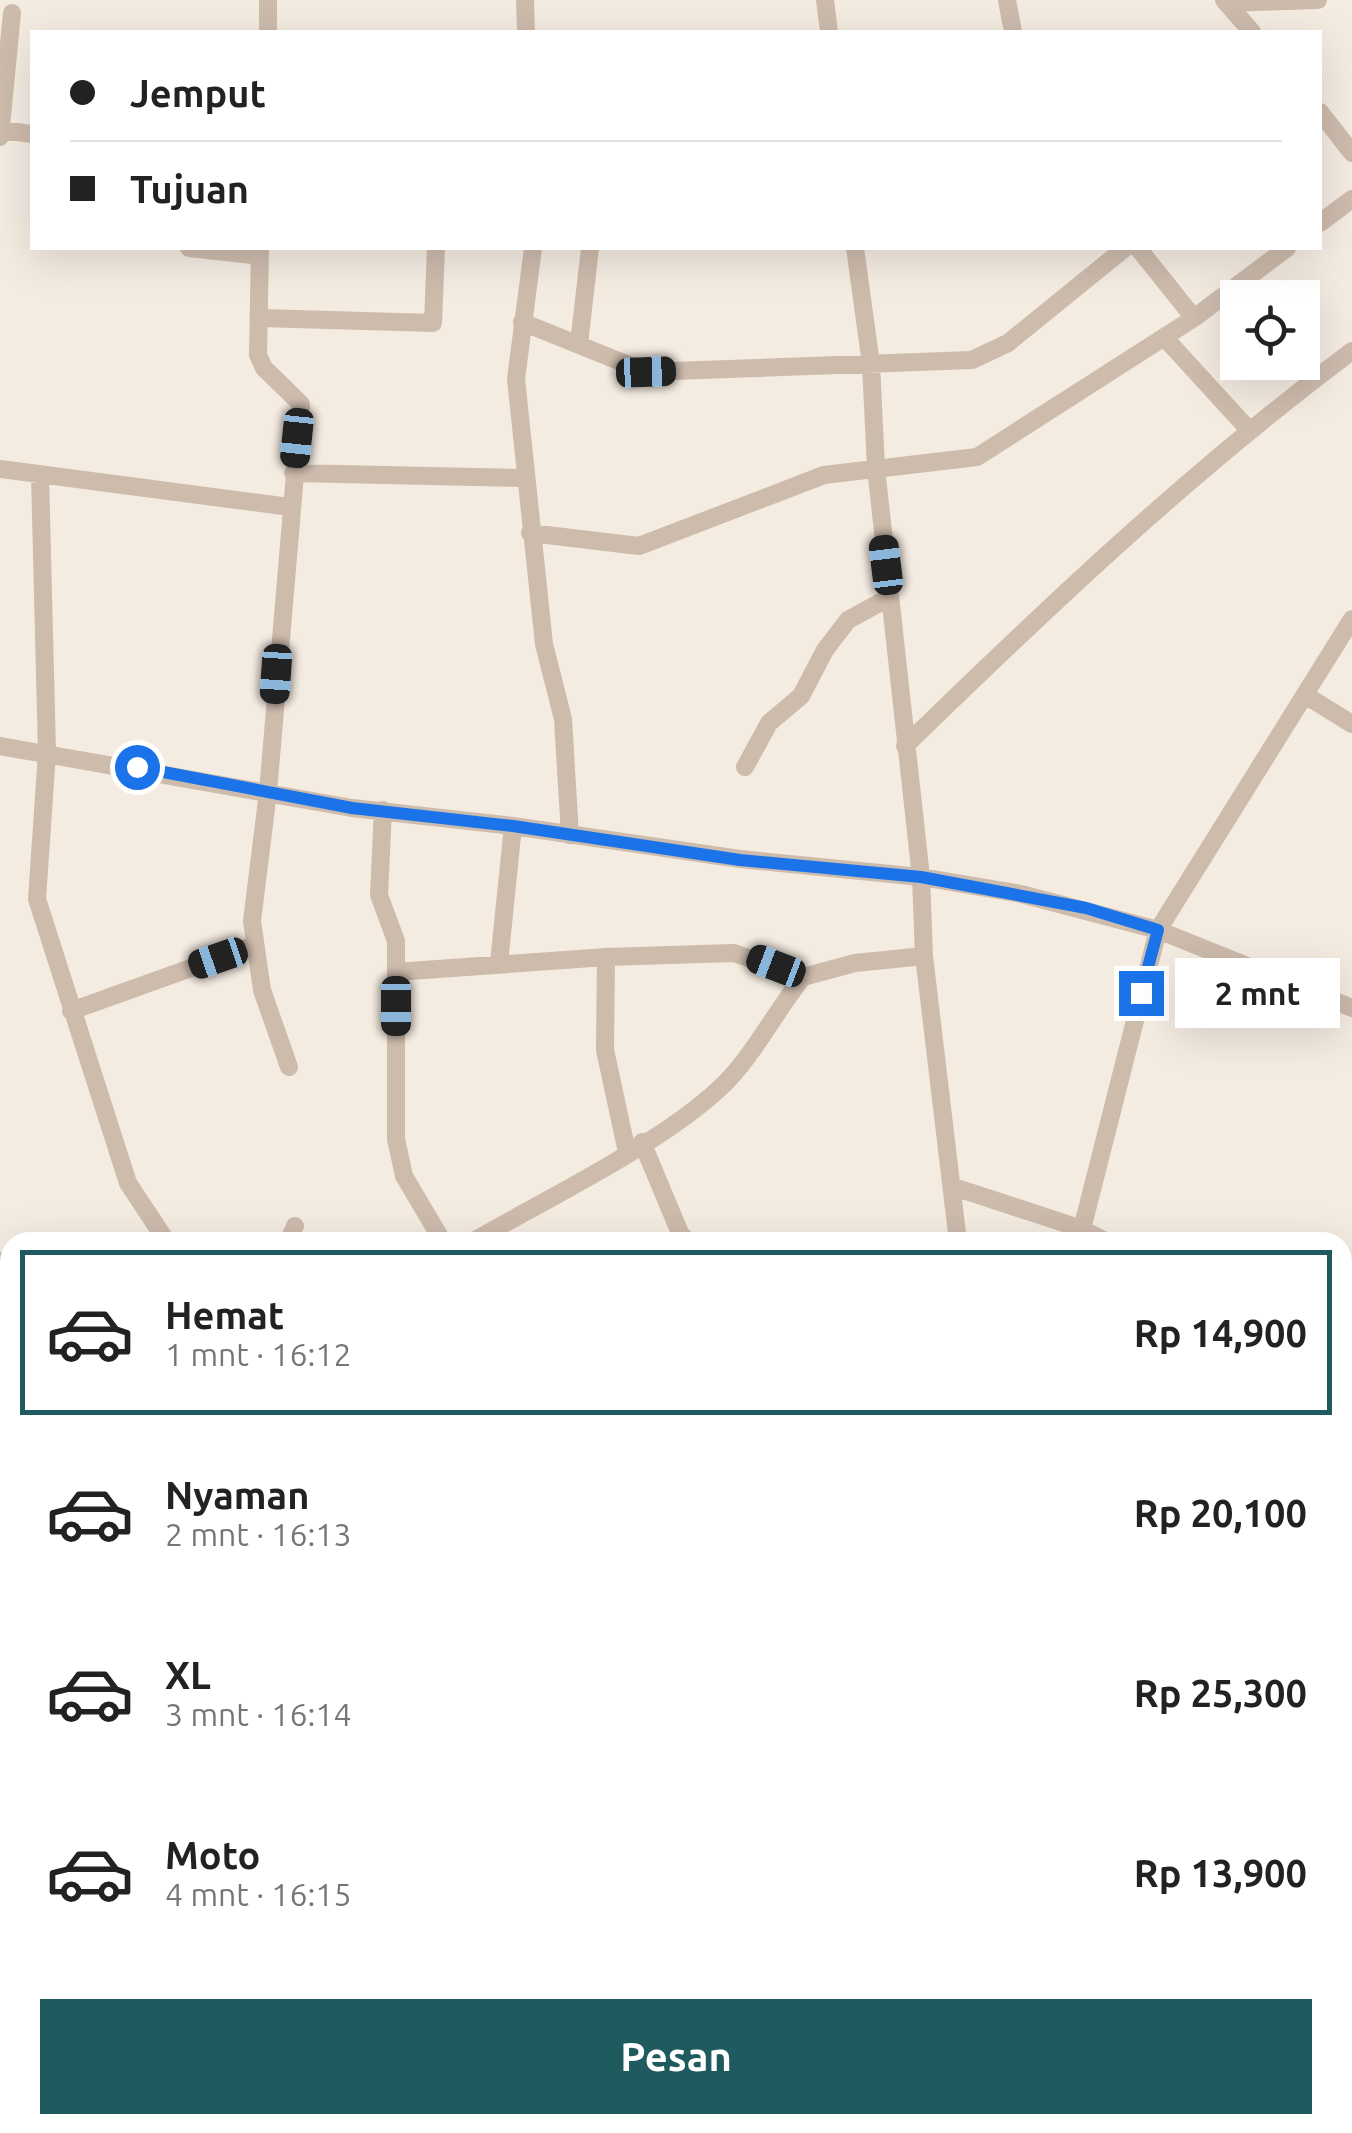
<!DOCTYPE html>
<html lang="id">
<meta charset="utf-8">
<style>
:root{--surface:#fff;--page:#f6f6f6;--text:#222;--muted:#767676;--line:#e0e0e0;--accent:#1f5a5e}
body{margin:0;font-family:Ubuntu,sans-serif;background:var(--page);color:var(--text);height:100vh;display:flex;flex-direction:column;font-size:38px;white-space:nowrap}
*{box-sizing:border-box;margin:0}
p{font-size:32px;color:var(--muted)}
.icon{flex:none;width:55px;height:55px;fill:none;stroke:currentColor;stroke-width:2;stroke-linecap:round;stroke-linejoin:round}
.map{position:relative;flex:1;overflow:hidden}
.drawer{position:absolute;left:0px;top:1232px;width:1352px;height:902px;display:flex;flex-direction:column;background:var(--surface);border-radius:30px 30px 0 0;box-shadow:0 10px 40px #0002}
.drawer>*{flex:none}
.top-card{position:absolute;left:30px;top:30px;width:1292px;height:220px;border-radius:0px;box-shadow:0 10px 40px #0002;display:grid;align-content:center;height:220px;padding:0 40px;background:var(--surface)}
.controls{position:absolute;left:1220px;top:280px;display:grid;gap:20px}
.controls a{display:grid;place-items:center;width:100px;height:100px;border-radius:0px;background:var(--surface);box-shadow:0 10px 40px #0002;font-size:50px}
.end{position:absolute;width:45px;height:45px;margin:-22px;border:12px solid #1a73e8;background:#fff;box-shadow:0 0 0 5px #fff}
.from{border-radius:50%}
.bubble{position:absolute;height:70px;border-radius:0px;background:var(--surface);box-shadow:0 10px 40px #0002;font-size:32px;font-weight:700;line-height:70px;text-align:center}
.car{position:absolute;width:30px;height:60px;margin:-30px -15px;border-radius:12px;box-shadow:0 0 8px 2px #0007;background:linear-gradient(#222 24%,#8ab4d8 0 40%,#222 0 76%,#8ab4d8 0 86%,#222 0)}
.top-card b{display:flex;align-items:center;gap:35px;height:95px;font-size:38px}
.top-card b+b{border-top:2px solid var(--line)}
.top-card i{width:25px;height:25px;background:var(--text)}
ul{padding:18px 0 0;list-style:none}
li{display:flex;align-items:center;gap:30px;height:165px;margin:0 20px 15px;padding:0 20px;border:5px solid transparent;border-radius:0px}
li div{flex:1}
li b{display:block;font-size:38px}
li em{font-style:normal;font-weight:700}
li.selected{border-color:var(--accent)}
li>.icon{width:90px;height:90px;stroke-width:1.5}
.primary-button{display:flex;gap:20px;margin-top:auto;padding:20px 40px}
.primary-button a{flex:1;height:115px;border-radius:0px;background:var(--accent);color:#fff;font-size:40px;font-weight:700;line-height:115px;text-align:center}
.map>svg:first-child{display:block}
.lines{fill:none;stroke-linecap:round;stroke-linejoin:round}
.minor{stroke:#cdbbac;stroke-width:18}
.route{stroke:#1a73e8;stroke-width:12}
</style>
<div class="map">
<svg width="1352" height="2133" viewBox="0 0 1352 2133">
<rect width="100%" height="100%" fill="#f4ebe1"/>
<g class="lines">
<path class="minor" d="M525,0L526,32
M825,0L829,32
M1007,0L1013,32
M1224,0L1252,32
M1226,3L1318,0
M268,32V0
M1320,112L1352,153
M0,130L32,134
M0,137L12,13
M1320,223L1352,199
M189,248L260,256
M260,248L258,355L264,368L301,404L268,792L252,921L262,990L289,1067
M533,248L516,379L544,644L563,719L570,835
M855,248L871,364L876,468L921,877L924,956L958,1242
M1138,248L1194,318
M261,318L433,323L436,248
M522,322L646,372L972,360L1008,343L1125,248
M1164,337L1249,430
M579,344L590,248
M0,469L290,507
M293,473L524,478
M40,475L47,753L37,899L128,1183L167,1242
M530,533L639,546L824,475L977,457L1194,318L1287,248
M1305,695L1352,724
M0,746L352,808L513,826L740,859L921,877L1021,894L1158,930L1352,1008
M905,746C1050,605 1190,472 1352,351
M745,767L769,723L801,696L825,650L848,620L890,597
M383,810L379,895L396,941V1139L404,1176L443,1242
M606,957L605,1050L627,1152
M499,963L513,826
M396,972L606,957L734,953L803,977
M71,1011L255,945
M642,1142L680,1233L688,1242
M954,1187L1082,1229L1107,1242
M1082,1229L1158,930L1352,619
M288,1242L295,1226
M472,1242C546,1199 659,1145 720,1088C753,1057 775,1012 803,977L855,963L924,956
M0,1261L10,1271
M0,1332L10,1326
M1342,1541H1352
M0,1544L10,1542
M0,1834L10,1826
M0,1854L10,1872
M1342,1868L1352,1876
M0,1989L10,1985
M1342,2086L1352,2079
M28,2125L34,2133
M394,2125L397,2133
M1173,2125L1178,2133
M1,2133L11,2125
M172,2133L188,2125
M265,2133L271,2125
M799,2133L800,2125
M1279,2133L1290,2125"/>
</g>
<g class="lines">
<path class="route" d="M137,767L352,808L513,826L740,860L921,877L1086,908L1158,930L1141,993"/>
</g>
</svg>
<div class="controls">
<a><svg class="icon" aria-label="locate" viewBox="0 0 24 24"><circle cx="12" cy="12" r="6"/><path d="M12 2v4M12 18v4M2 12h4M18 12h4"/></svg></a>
</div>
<i class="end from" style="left:137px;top:767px"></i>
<i class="end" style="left:1141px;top:993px"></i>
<div class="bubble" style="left:1175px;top:958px;width:165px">2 mnt</div>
<i class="car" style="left:646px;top:372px;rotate:88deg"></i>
<i class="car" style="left:297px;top:438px;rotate:186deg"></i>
<i class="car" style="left:886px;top:565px;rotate:353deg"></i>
<i class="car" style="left:276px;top:674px;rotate:184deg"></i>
<i class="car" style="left:218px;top:958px;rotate:251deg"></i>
<i class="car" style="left:776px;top:966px;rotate:291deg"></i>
<i class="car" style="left:396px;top:1006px;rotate:180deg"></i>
<div class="top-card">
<b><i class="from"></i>Jemput</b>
<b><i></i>Tujuan</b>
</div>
<section class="drawer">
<ul>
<li class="selected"><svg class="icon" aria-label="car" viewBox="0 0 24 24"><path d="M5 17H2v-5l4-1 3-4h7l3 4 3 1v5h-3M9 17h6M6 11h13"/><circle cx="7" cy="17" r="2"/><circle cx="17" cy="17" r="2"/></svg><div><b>Hemat</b><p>1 mnt · 16:12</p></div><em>Rp 14,900</em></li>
<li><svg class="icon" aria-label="car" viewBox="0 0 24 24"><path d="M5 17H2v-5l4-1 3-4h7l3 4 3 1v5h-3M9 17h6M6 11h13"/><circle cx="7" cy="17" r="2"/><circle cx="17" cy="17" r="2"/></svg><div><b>Nyaman</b><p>2 mnt · 16:13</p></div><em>Rp 20,100</em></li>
<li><svg class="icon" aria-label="car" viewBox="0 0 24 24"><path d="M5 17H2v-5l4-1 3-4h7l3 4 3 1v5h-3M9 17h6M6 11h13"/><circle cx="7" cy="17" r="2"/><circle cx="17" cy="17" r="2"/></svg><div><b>XL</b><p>3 mnt · 16:14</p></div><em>Rp 25,300</em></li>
<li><svg class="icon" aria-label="car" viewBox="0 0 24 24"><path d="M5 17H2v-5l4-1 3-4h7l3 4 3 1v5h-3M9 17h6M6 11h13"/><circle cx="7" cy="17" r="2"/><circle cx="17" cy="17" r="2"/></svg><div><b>Moto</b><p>4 mnt · 16:15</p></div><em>Rp 13,900</em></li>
</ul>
<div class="primary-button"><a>Pesan</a></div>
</section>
</div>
